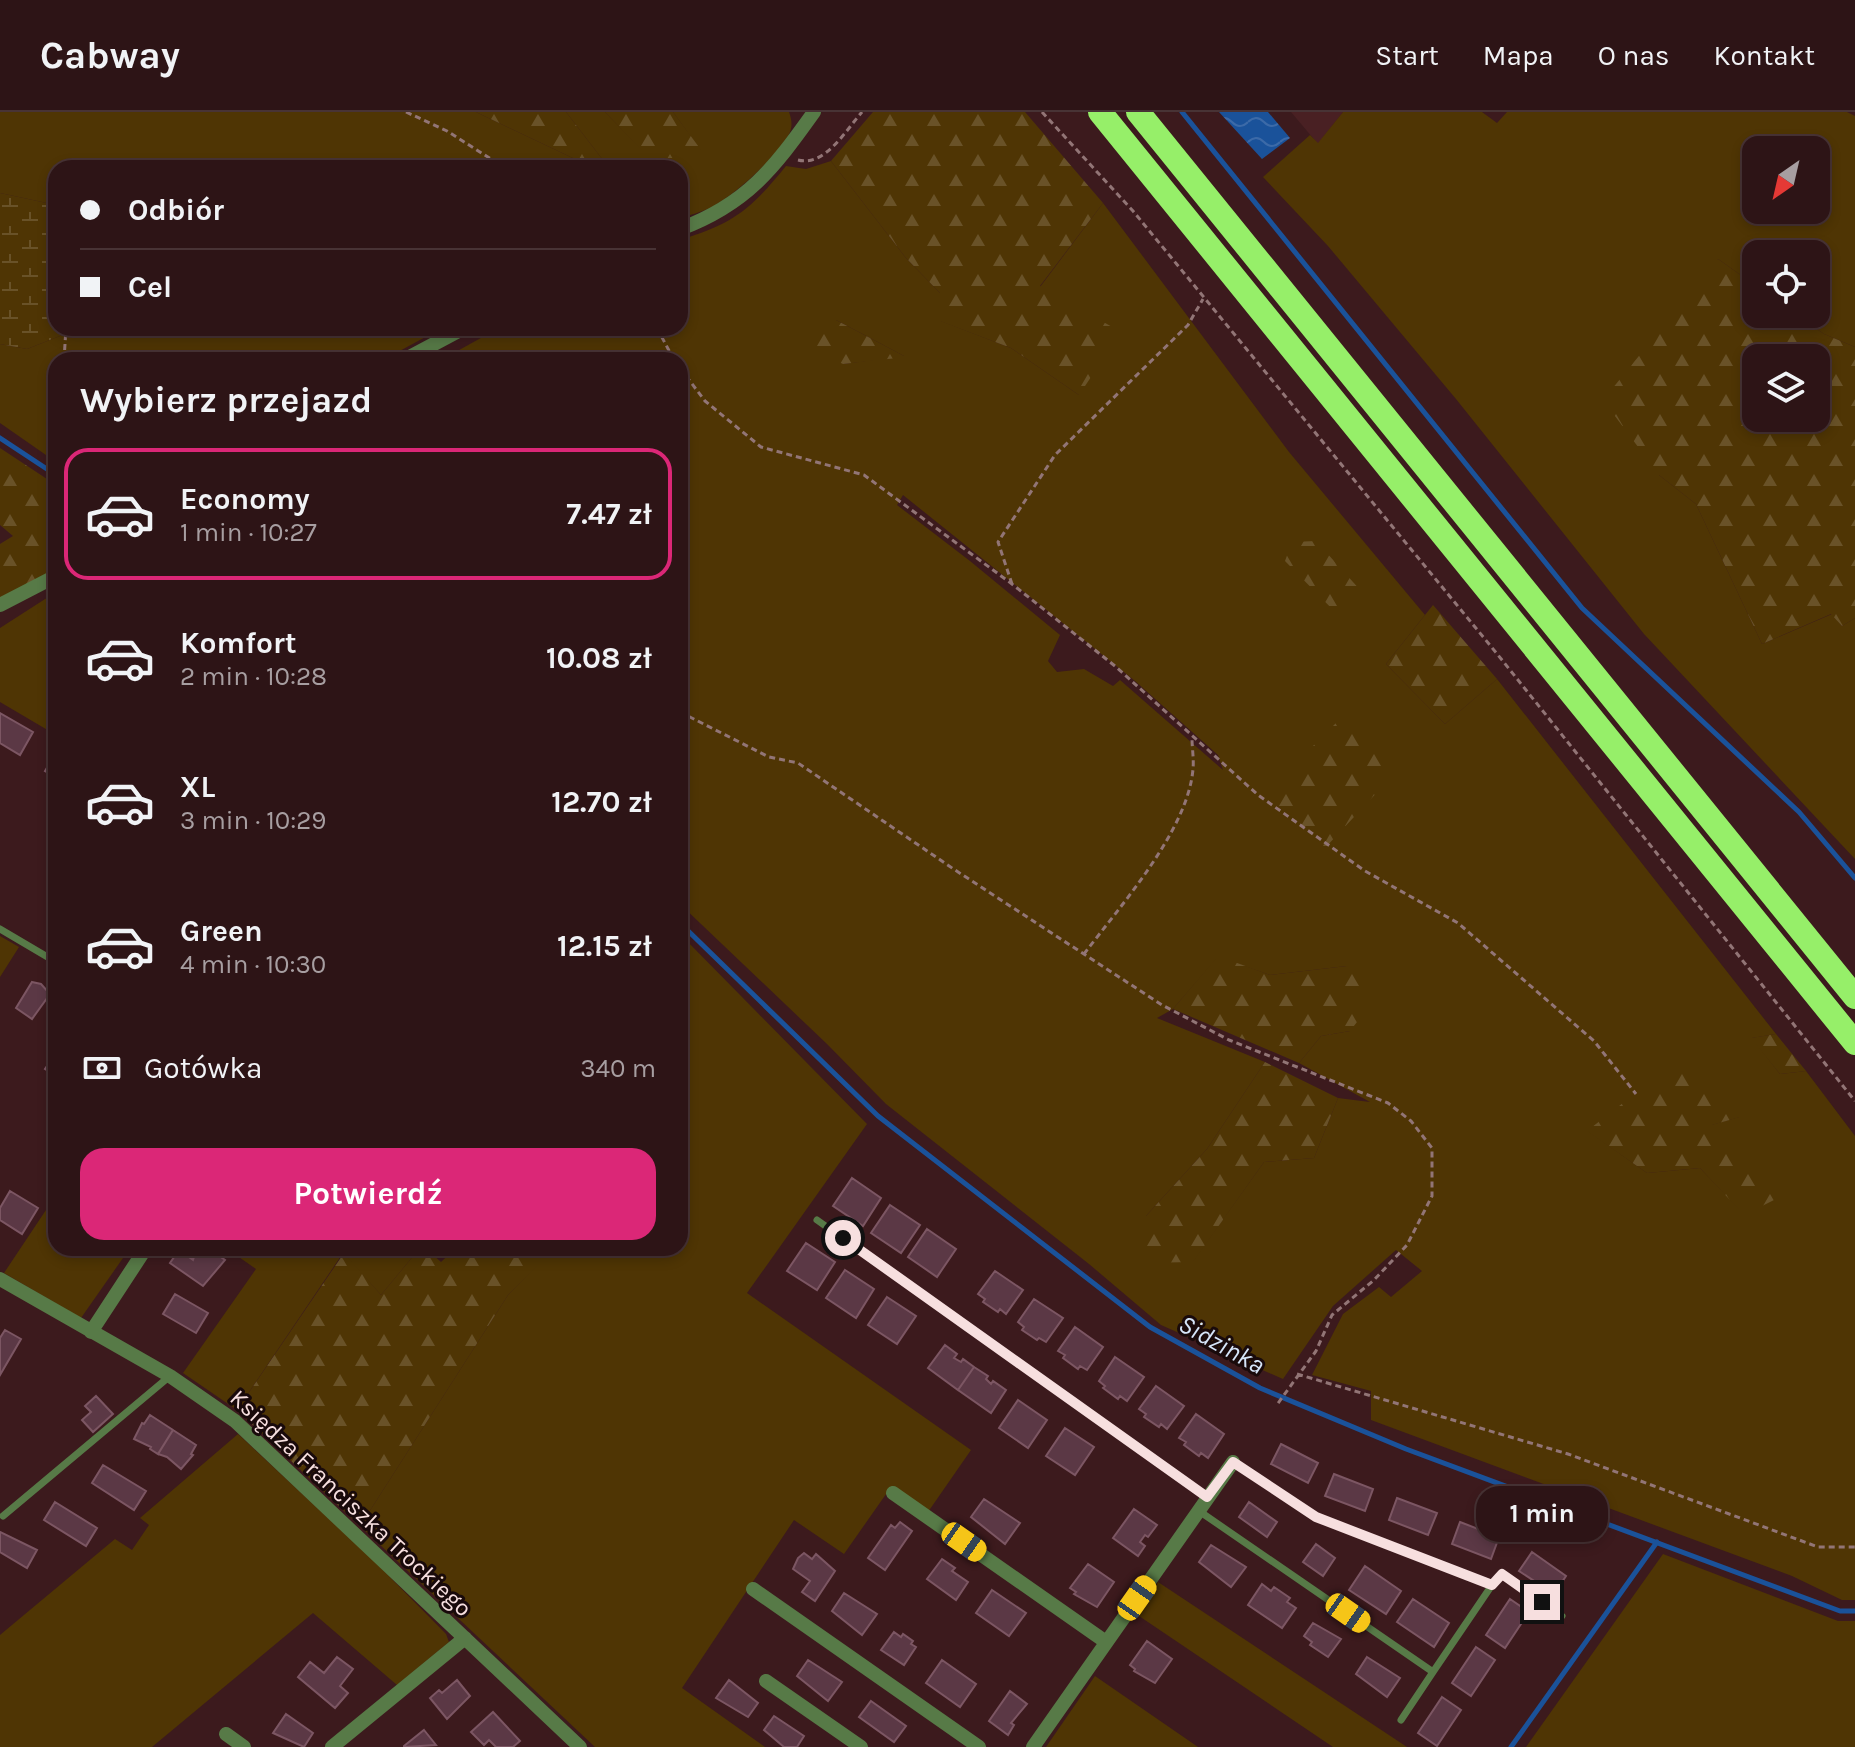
<!DOCTYPE html>
<html lang="pl">
<meta charset="utf-8">
<style>
:root{--surface:#2d1416;--page:#392123;--text:#f1f3f6;--muted:#a79ea1;--line:#483335;--accent:#db2777}
body{margin:0;font-family:Karla,sans-serif;background:var(--page);color:var(--text);height:100vh;display:flex;flex-direction:column;font-size:30px;white-space:nowrap}
*{box-sizing:border-box;margin:0}
p{font-size:26px;color:var(--muted)}
.icon{flex:none;width:44px;height:44px;fill:none;stroke:currentColor;stroke-width:2;stroke-linecap:round;stroke-linejoin:round}
.map{position:relative;flex:1;overflow:hidden}
.side{position:absolute;left:48px;top:240px;width:640px;height:904px;display:flex;flex-direction:column;background:var(--surface);border-radius:24px;box-shadow:0 4px 12px #0003,0 0 0 2px var(--line)}
.side>*{flex:none}
.top-card{position:absolute;left:48px;top:48px;width:640px;height:176px;border-radius:24px;box-shadow:0 4px 12px #0003,0 0 0 2px var(--line);display:grid;align-content:center;height:176px;padding:0 32px;background:var(--surface)}
.needle{width:52px;rotate:214deg}
.fabs{position:absolute;left:1742px;top:24px;display:grid;gap:16px}
.fabs a{display:grid;place-items:center;width:88px;height:88px;border-radius:16px;background:var(--surface);box-shadow:0 4px 12px #0003,0 0 0 2px var(--line);font-size:40px}
.end{position:absolute;width:36px;height:36px;margin:-18px;border:10px solid #f7dfdf;background:#111;box-shadow:0 0 0 4px #111}
.from{border-radius:50%}
.bubble{position:absolute;height:56px;border-radius:24px;background:var(--surface);box-shadow:0 4px 12px #0003,0 0 0 2px var(--line);font-size:26px;font-weight:700;line-height:56px;text-align:center}
.car{position:absolute;width:24px;height:48px;margin:-24px -12px;border-radius:10px;box-shadow:0 0 6px 2px #0007;background:linear-gradient(#f5c518 24%,#345 0 40%,#f5c518 0 76%,#345 0 86%,#f5c518 0)}
.top-card b{display:flex;align-items:center;gap:28px;height:76px;font-size:30px}
.top-card b+b{border-top:2px solid var(--line)}
.top-card i{width:20px;height:20px;background:var(--text)}
ul{padding:0;list-style:none}
li{display:flex;align-items:center;gap:24px;height:132px;margin:0 16px 12px;padding:0 16px;border:4px solid transparent;border-radius:24px}
li div{flex:1}
li b{display:block;font-size:30px}
li em{font-style:normal;font-weight:700}
li.active{border-color:var(--accent)}
li>.icon{width:72px;height:72px;stroke-width:1.5}
h2{padding:0 32px;font-size:36px;line-height:96px}
.pay{display:flex;align-items:center;gap:20px;height:88px;padding:0 32px;font-size:30px}
.pay p{margin-inline-start:auto}
.cta{display:flex;gap:16px;margin-top:auto;padding:16px 32px}
.cta a{flex:1;height:92px;border-radius:24px;background:var(--accent);color:#fff;font-size:32px;font-weight:700;line-height:92px;text-align:center}
header{display:flex;align-items:center;gap:48px;box-sizing:border-box;height:112px;padding:0 40px;background:var(--surface);border-bottom:2px solid var(--line)}
header strong{font-size:38px}
nav{display:flex;gap:44px;margin-inline-start:auto;font-size:28px}
.map>svg:first-child{display:block}
.built{fill:#492023}
.grass{fill:#4f3504;fill-rule:evenodd}
.forest{fill:url(#forest-firs);fill-rule:evenodd}
.wetland{fill:url(#wetland-marsh)}
.water{fill:url(#water-waves)}
.lines{fill:none;stroke-linecap:round;stroke-linejoin:round}
.stream{stroke:#1a529a;stroke-width:5}
.building{fill:#5b3845;stroke:#7c5663;stroke-width:2}
.path{stroke:#927576;stroke-width:3;stroke-dasharray:6 4;stroke-linecap:butt}
.service{stroke:#577a47;stroke-width:7}
.minor{stroke:#577a47;stroke-width:14}
.motorway{stroke:#96ef69;stroke-width:24}
.route{stroke:#f7dfdf;stroke-width:10}
.labels{text-anchor:middle;stroke-width:6;stroke-linejoin:round;paint-order:stroke}
.street-label{font-size:24px;fill:#f7dfdf;stroke:#190a0b}
.water-label{font-size:26px;font-style:italic;fill:#d6e5f9;stroke:#190a0b}
</style>
<header>
<strong>Cabway</strong>
<nav><a>Start</a><a>Mapa</a><a>O nas</a><a>Kontakt</a></nav>
</header>
<div class="map">
<svg width="1855" height="1635" viewBox="0 0 1855 1635">
<defs>
<pattern id="forest-firs" width="22" height="20" patternUnits="userSpaceOnUse" patternTransform="scale(2)"><rect width="22" height="20" fill="#4f3504"/><path d="M5 1l3.5 6h-7zM16 11l3.5 6h-7z" fill="#695228"/></pattern>
<pattern id="wetland-marsh" width="20" height="14" patternUnits="userSpaceOnUse" patternTransform="scale(2)"><rect width="20" height="14" fill="#4f3504"/><path d="M1 5h8M5 5V1M11 12h8M15 12V8" fill="none" stroke="#695228"/></pattern>
<pattern id="water-waves" width="16" height="10" patternUnits="userSpaceOnUse" patternTransform="scale(2)"><rect width="16" height="10" fill="#1a529a"/><path d="M0 5q4-4 8 0t8 0" fill="none" stroke="#3c6aa8"/></pattern>
</defs>
<rect width="100%" height="100%" fill="#3c1a1d"/>
<path class="built" d="M1291,0H1343L1318,32Z"/>
<path class="grass" d="M0,0H476L594,56H56V93L0,81Z
M566,0H605L650,46H706L673,0H789C792,8 793,16 788,24C773,48 735,83 710,96C701,100 690,103 680,106V56H609Z
M1343,0H1482L1497,11L1507,0H1847L1855,4V235L1824,222L1795,202H1816V142H1756V174L1718,147L1659,363L1696,392L1762,532L1832,502L1842,514L1855,506V747L1644,522L1456,287L1328,134L1263,65L1310,23L1318,31ZM1756,38H1816V98H1756Z
M831,49L906,146L940,181L941,209L1011,236L1079,283L1040,175L1103,91L1289,340L1425,503L1386,552L1445,612L1497,567L1776,922L1752,926L1780,962L1806,959L1855,1024V1488H1842L1792,1464L1371,1308V1279L1312,1263L1343,1202L1379,1175L1391,1185L1422,1159L1396,1138L1333,1194L1283,1267L1161,1213L1089,1152L886,992L827,932L680,792V248H441L499,216H680V128C735,111 750,98 786,54L806,57ZM836,208L904,244L843,252ZM903,383L1135,569L1218,643L1223,658L1120,568L1113,574L1084,557L1057,560L1048,549L1060,523L970,449L897,393ZM1218,845L1270,863L1347,854L1350,919L1321,924L1299,951L1370,990L1338,986L1314,1046L1264,1050L1193,1149L1146,1104L1207,1037L1265,950L1157,906L1173,897ZM1739,1005L1711,1013L1744,1102L1700,1056L1647,1061L1588,1019Z
M80,216H442L383,248H56V350L0,311V232L27,237Z
M56,480V623L0,590V516Z
M680,822L867,1012L747,1181L971,1338L928,1400L891,1375L844,1442L794,1408L682,1576L765,1635H595L360,1414L508,1183L549,1142L542,1136H680Z
M0,824L19,835L0,865Z
M56,1083V1136H130L81,1206L4,1161Z
M226,1136H420L381,1183L343,1141L237,1298L183,1261L256,1157Z
M238,1322L374,1449L446,1522L449,1530L397,1573L313,1501L152,1635H0V1523L115,1427L132,1438L149,1413L140,1406Z
M1663,1442L1838,1509H1855V1635H1526Z
M1158,1470L1407,1635H1333L1139,1504Z
M1095,1564L1198,1635H1046Z"/>
<path class="forest" d="M476,0H566L609,56H594Z
M605,0H673L707,46H649Z
M873,0H1025L1103,91L1040,174L1121,220L1079,283L1011,236L940,209V181L906,146L831,49Z
M1718,147L1756,174V202H1795L1824,222L1855,235V506L1842,514L1831,502L1762,532L1696,392L1659,363L1603,288ZM1756,246H1816V306H1756Z
M836,208L906,245L843,252L795,229Z
M0,336L56,373V458L0,486V432L13,424L0,413Z
M1316,429L1362,480L1342,507L1285,449L1292,430Z
M1433,493L1497,567L1445,612L1386,552Z
M1345,602L1397,659L1324,737L1255,692Z
M1218,844L1270,863L1347,854L1369,876L1364,901L1350,919L1321,924L1299,951L1173,897Z
M1776,922L1806,959L1780,962L1751,926Z
M1265,950L1338,986L1314,1046L1264,1050L1193,1150L1141,1151L1146,1104L1207,1037Z
M1699,954L1740,1005L1712,1013L1776,1087L1744,1103L1700,1056L1647,1061L1587,1019L1664,959Z
M420,1136H425L441,1150L456,1136H542L550,1142L508,1183L360,1414L237,1298L344,1141L381,1183Z"/>
<path class="wetland" d="M0,81L56,93V216H80L27,237L0,232Z"/>
<path class="water" d="M1219,0H1268L1290,26L1262,47Z"/>
<g class="lines">
<path class="stream" d="M1182,0L1582,496L1799,700L1855,766
M0,326L56,363
M680,811L878,1004L1150,1215L1260,1276L1406,1337L1840,1499H1855
M1511,1635L1657,1430"/>
</g>
<path class="building" d="M0,601L33,620L20,643L0,631Z
M56,640V665L45,659Z
M32,870L41,872L50,882L32,907L16,896Z
M56,941V964L45,957Z
M852,1066L881,1086L863,1114L833,1094Z
M10,1079L38,1096L22,1122L0,1108V1096Z
M890,1093L920,1113L901,1141L871,1121Z
M927,1117L956,1137L937,1165L908,1145Z
M806,1131L835,1150L817,1178L787,1159Z
M197,1136H208L225,1148L203,1174L170,1151L179,1138L193,1148Z
M845,1158L874,1177L856,1206L826,1186Z
M995,1159L1023,1178L1006,1202L1000,1197L998,1200L983,1190L985,1187L978,1182Z
M175,1182L208,1201L196,1221L163,1202Z
M887,1185L916,1204L897,1232L868,1213Z
M1034,1187L1063,1206L1046,1230L1039,1226L1037,1228L1022,1218L1024,1215L1018,1210Z
M1075,1215L1103,1235L1087,1258L1080,1254L1078,1257L1063,1246L1065,1243L1058,1239Z
M5,1218L21,1227L0,1263V1226Z
M945,1233L957,1242L954,1246L961,1250L963,1247L974,1255L958,1278L928,1256Z
M1115,1245L1144,1265L1127,1289L1120,1284L1118,1287L1103,1276L1105,1274L1099,1269Z
M974,1255L988,1264L986,1267L991,1272L993,1269L1006,1278L991,1301L958,1278Z
M1156,1274L1184,1294L1167,1317L1161,1312L1159,1315L1144,1305L1146,1302L1139,1297Z
M96,1284L113,1302L93,1320L82,1308L91,1300L85,1294Z
M1018,1288L1047,1308L1028,1336L999,1316Z
M1196,1302L1224,1322L1208,1346L1201,1341L1199,1344L1184,1333L1186,1330L1179,1326Z
M150,1303L173,1318L158,1342L150,1337L151,1335L134,1327L142,1311L144,1312Z
M1065,1316L1094,1335L1075,1363L1046,1344Z
M173,1318L196,1333L191,1342L193,1343L181,1357L167,1345L158,1342Z
M1281,1332L1318,1351L1308,1371L1271,1352Z
M103,1353L146,1379L134,1398L92,1371Z
M1334,1362L1373,1377L1365,1399L1325,1384Z
M1397,1386L1437,1401L1428,1423L1389,1408Z
M984,1387L1020,1411L1005,1432L971,1405Z
M55,1390L97,1416L86,1434L44,1408Z
M1249,1390L1277,1410L1267,1425L1239,1405Z
M1134,1397L1157,1413L1148,1425L1145,1423L1140,1430L1145,1434L1138,1444L1113,1426Z
M900,1410L912,1419L885,1458L868,1446L891,1413L895,1416Z
M1460,1410L1499,1425L1491,1447L1452,1432Z
M0,1420L37,1438L27,1456L0,1440Z
M1316,1432L1335,1446L1323,1464L1303,1450Z
M1211,1433L1246,1455L1231,1475L1199,1450Z
M1532,1440L1566,1464L1554,1482L1519,1459Z
M804,1441L812,1447L816,1442L835,1459L815,1489L802,1480L810,1469L793,1457L798,1446Z
M942,1447L955,1456L952,1459L968,1470L956,1488L927,1467Z
M1088,1452L1114,1470L1097,1495L1074,1482L1076,1480L1070,1476Z
M1365,1454L1401,1479L1386,1502L1349,1478Z
M1262,1472L1271,1479L1274,1475L1290,1486L1287,1490L1296,1496L1282,1516L1248,1493Z
M992,1478L1026,1501L1009,1524L976,1501Z
M844,1481L877,1502L862,1523L832,1499Z
M1413,1487L1449,1511L1434,1535L1397,1510Z
M1510,1487L1529,1500L1505,1536L1486,1523Z
M1313,1511L1341,1527L1328,1545L1310,1533L1312,1530L1304,1524Z
M894,1520L901,1525L903,1522L913,1529L911,1532L916,1535L904,1553L881,1538Z
M1147,1529L1172,1547L1155,1571L1134,1559L1135,1557L1130,1553Z
M1476,1535L1495,1548L1471,1584L1452,1571Z
M337,1545L353,1557L340,1574L348,1581L335,1596L298,1565L310,1550L324,1561Z
M1367,1545L1400,1566L1387,1585L1356,1562Z
M808,1548L842,1570L828,1589L797,1564Z
M942,1548L976,1572L960,1595L926,1571Z
M457,1568L470,1584L447,1607L430,1586L439,1578L442,1581Z
M729,1568L758,1591L748,1605L716,1586Z
M1010,1579L1027,1592L1011,1611L1014,1613L1008,1623L989,1609Z
M1442,1585L1461,1598L1437,1634L1418,1621Z
M871,1589L906,1614L894,1630L859,1605Z
M493,1600L520,1629L513,1635H496L489,1628L484,1633L471,1620Z
M286,1602L313,1621L304,1635L273,1621Z
M774,1604L804,1624L797,1635H784L764,1618Z
M424,1618L436,1633L404,1635V1634Z"/>
<g class="lines">
<path class="path" d="M406,0L447,19L505,56
M1042,0L1133,99L1498,543L1855,989
M798,48C825,55 846,18 862,0
M657,216L674,248
M64,248L66,216
M680,256L705,289L761,335L864,363L1012,472L1115,554L1258,683L1365,759L1458,811L1594,929L1636,982
M1012,472L998,430L1055,343L1188,213L1203,187
M680,600L769,645L798,651L955,758L1162,893L1229,928L1388,991L1411,1009L1432,1036V1084L1407,1133L1374,1168L1332,1203L1316,1239L1276,1294
M1084,842C1121,793 1188,718 1193,657C1194,647 1192,636 1192,626
M1297,1262L1568,1342L1818,1435H1855"/>
<path class="service" d="M0,817L56,850
M817,1108L1207,1385
M1199,1399L1433,1560L1492,1473L1316,1405L1233,1350
M3,1404L170,1264
M1492,1473L1502,1462L1562,1504
M1401,1608L1433,1560"/>
<path class="minor" d="M680,117C747,92 774,56 814,0
M404,248L464,216
M0,493L56,464
M0,1167L170,1264L235,1309L580,1635
M91,1220L146,1136
M893,1381L1106,1530
M753,1477L979,1635
M766,1569L861,1635
M226,1622L244,1635
M332,1635L465,1526
M1033,1635L1233,1350"/>
<path class="motorway" d="M1100,0L1855,931
M1138,0L1855,885"/>
</g>
<g class="lines">
<path class="route" d="M843,1126L1207,1385L1233,1350L1316,1405L1492,1473L1502,1462L1542,1490"/>
</g>
<g class="labels">
<g class="street-label">
<text transform="translate(351 1391) rotate(43)" y="8">Księdza Franciszka Trockiego</text>
</g>
<g class="water-label">
<text transform="translate(1222 1232) rotate(29)" y="9">Sidzinka</text>
</g>
</g>
</svg>
<div class="fabs">
<a><svg class="needle" viewBox="-14 -14 28 28"><path d="M0-13l5 13h-10z" fill="#e53935"/><path d="M0 13l5-13h-10z" fill="#a79ea1"/></svg></a>
<a><svg class="icon" aria-label="locate" viewBox="0 0 24 24"><circle cx="12" cy="12" r="6"/><path d="M12 2v4M12 18v4M2 12h4M18 12h4"/></svg></a>
<a><svg class="icon" aria-label="layers" viewBox="0 0 24 24"><path d="M12 4l9 5-9 5-9-5zM3 14l9 5 9-5"/></svg></a>
</div>
<i class="end from" style="left:843px;top:1126px"></i>
<i class="end" style="left:1542px;top:1490px"></i>
<div class="bubble" style="left:1476px;top:1374px;width:132px">1 min</div>
<i class="car" style="left:964px;top:1430px;rotate:125deg"></i>
<i class="car" style="left:1137px;top:1486px;rotate:35deg"></i>
<i class="car" style="left:1348px;top:1501px;rotate:125deg"></i>
<div class="top-card">
<b><i class="from"></i>Odbiór</b>
<b><i></i>Cel</b>
</div>
<section class="side">
<h2>Wybierz przejazd</h2>
<ul>
<li class="active"><svg class="icon" aria-label="car" viewBox="0 0 24 24"><path d="M5 17H2v-5l4-1 3-4h7l3 4 3 1v5h-3M9 17h6M6 11h13"/><circle cx="7" cy="17" r="2"/><circle cx="17" cy="17" r="2"/></svg><div><b>Economy</b><p>1 min · 10:27</p></div><em>7.47 zł</em></li>
<li><svg class="icon" aria-label="car" viewBox="0 0 24 24"><path d="M5 17H2v-5l4-1 3-4h7l3 4 3 1v5h-3M9 17h6M6 11h13"/><circle cx="7" cy="17" r="2"/><circle cx="17" cy="17" r="2"/></svg><div><b>Komfort</b><p>2 min · 10:28</p></div><em>10.08 zł</em></li>
<li><svg class="icon" aria-label="car" viewBox="0 0 24 24"><path d="M5 17H2v-5l4-1 3-4h7l3 4 3 1v5h-3M9 17h6M6 11h13"/><circle cx="7" cy="17" r="2"/><circle cx="17" cy="17" r="2"/></svg><div><b>XL</b><p>3 min · 10:29</p></div><em>12.70 zł</em></li>
<li><svg class="icon" aria-label="car" viewBox="0 0 24 24"><path d="M5 17H2v-5l4-1 3-4h7l3 4 3 1v5h-3M9 17h6M6 11h13"/><circle cx="7" cy="17" r="2"/><circle cx="17" cy="17" r="2"/></svg><div><b>Green</b><p>4 min · 10:30</p></div><em>12.15 zł</em></li>
</ul>
<div class="pay"><svg class="icon" aria-label="cash" viewBox="0 0 24 24"><path d="M3 7h18v10H3z"/><circle cx="12" cy="12" r="2"/></svg>Gotówka<p>340 m</p></div>
<div class="cta"><a>Potwierdź</a></div>
</section>
</div>
